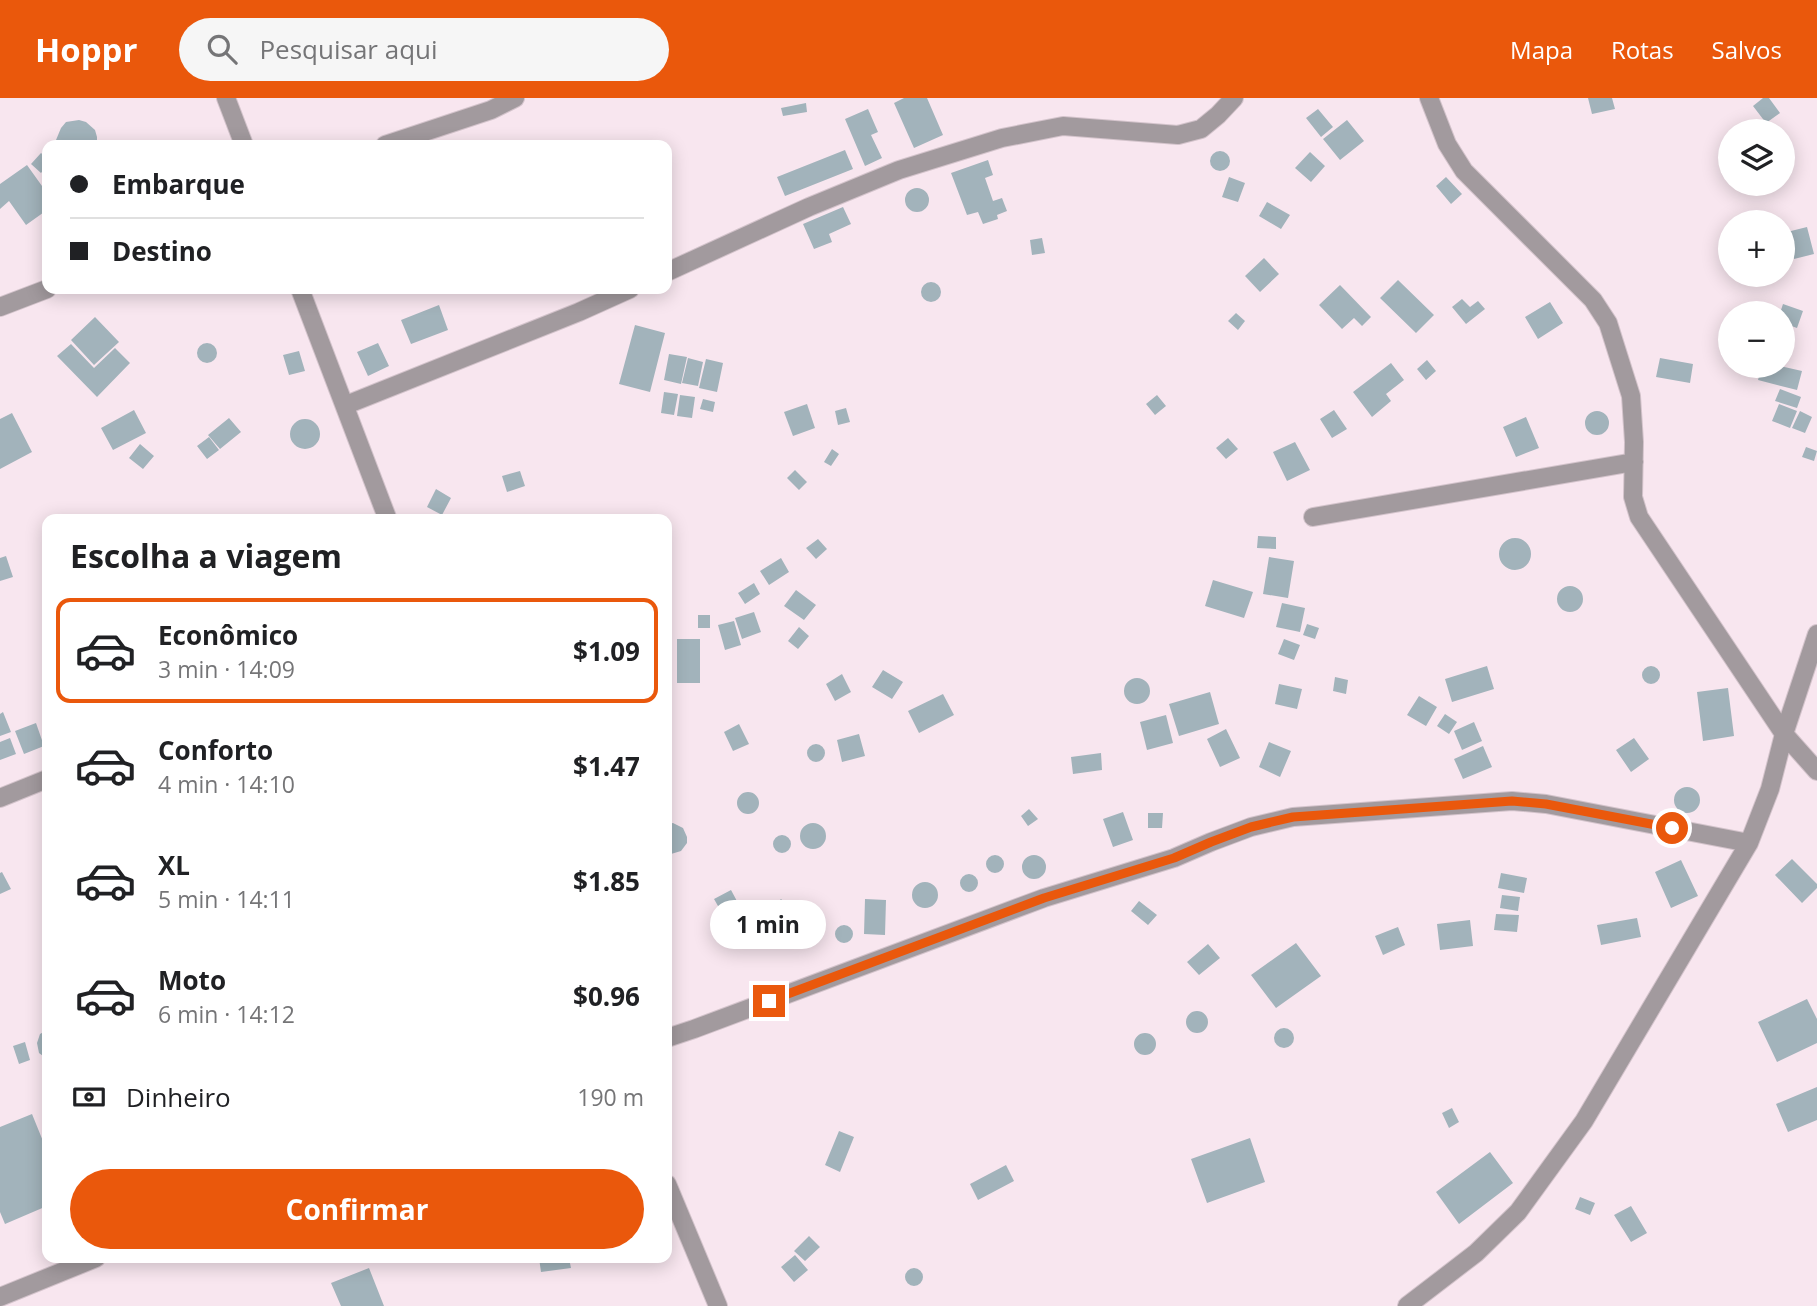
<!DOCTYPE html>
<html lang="pt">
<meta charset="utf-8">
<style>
:root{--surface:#fff;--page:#f6f6f6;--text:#202124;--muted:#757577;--line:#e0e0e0;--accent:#ea580c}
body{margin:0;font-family:"Open Sans",sans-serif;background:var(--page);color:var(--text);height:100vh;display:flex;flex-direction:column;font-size:26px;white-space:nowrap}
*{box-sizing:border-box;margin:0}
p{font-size:23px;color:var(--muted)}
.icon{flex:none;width:38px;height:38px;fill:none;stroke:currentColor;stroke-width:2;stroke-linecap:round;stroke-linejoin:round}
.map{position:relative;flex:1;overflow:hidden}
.panel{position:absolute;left:42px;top:416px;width:630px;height:749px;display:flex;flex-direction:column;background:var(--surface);border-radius:14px;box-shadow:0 4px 18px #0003}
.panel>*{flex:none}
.guide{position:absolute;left:42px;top:42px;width:630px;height:154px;border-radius:14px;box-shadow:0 4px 18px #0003;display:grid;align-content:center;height:154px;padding:0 28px;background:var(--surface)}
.buttons{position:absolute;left:1718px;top:21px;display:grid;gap:14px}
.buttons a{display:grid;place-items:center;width:77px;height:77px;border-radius:50%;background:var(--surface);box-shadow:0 4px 18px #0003;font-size:35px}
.end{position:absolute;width:32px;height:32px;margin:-16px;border:9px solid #ea580c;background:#fff;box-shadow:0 0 0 4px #fff}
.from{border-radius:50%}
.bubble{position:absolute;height:49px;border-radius:24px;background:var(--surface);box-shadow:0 4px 18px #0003;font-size:23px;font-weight:700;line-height:49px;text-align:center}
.guide b{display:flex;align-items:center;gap:24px;height:66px;font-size:26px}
.guide b+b{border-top:2px solid var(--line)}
.guide i{width:18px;height:18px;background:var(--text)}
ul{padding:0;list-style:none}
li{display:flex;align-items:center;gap:21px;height:105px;margin:0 14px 10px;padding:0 14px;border:4px solid transparent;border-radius:14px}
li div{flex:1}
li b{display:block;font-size:26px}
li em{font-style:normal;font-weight:700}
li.selected{border-color:var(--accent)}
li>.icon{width:63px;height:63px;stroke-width:1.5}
h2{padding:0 28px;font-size:32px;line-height:84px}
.pay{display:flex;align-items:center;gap:18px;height:77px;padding:0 28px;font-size:26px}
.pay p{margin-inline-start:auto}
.cta{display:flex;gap:14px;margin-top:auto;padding:14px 28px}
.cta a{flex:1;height:80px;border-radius:42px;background:var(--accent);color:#fff;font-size:28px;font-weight:700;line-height:80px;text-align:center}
header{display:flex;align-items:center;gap:42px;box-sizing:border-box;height:98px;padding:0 35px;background:var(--accent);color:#fff}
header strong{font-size:33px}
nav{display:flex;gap:38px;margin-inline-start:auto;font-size:24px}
.search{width:490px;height:63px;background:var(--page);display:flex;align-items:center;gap:18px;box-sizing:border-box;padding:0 24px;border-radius:38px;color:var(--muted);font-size:26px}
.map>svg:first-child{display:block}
.building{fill:#a2b3bb}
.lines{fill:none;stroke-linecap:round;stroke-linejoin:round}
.street-casing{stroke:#d3c3cb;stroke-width:20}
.street{stroke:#a29a9e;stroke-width:18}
.route{stroke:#ea580c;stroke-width:9}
</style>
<header>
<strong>Hoppr</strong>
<div class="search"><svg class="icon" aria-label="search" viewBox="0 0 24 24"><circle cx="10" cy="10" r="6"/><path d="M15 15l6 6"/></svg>Pesquisar aqui</div>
<nav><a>Mapa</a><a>Rotas</a><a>Salvos</a></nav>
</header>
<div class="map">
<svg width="1817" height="1208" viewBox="0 0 1817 1208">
<rect width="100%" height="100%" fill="#f8e6ef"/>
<path class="building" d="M904,0H927L943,37L914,50L894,5Z
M1588,0H1612L1615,11L1592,16Z
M1763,0H1769L1780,15L1766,25L1753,8Z
M806,5L807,14L783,18L781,10Z
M868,11L878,34L871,37L882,60L865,68L845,21Z
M1318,11L1333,29L1321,39L1306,20Z
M79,22L86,24L95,32L97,39V47H57L56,42L61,30L66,24Z
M1347,22L1364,43L1340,62L1323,41Z
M845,52L853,71L785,98L777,79Z
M1210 63a10 10 0 1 1 20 0a10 10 0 1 1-20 0Z
M1310,54L1325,68L1311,84L1295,70Z
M41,55L47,60V68L41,75L31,66Z
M988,62L993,77L985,80L993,103L1002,100L1007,113L997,117L998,121L983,126L978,114L967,117L951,75Z
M27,67L47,95V112L26,127L9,103L0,111V86Z
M1229,79L1245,85L1238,104L1222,99Z
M1446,79L1462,96L1451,106L1436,88Z
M905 102a12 12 0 1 1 24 0a12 12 0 1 1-24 0Z
M1267,104L1290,117L1281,131L1259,118Z
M843,109L851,126L829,136L832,144L814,151L803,126Z
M1807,129L1814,156L1794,161L1787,134Z
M1042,140L1045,155L1032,157L1030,142Z
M1264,160L1279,176L1260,194L1245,178Z
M1398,182L1434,217L1416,235L1380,200Z
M921 194a10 10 0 1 1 20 0a10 10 0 1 1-20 0Z
M1340,187L1371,219L1362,228L1354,220L1342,231L1319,207Z
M1462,201L1470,209L1478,203L1485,211L1466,226L1452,209Z
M1550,204L1563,225L1538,241L1525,219Z
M1783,206L1803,213L1797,230L1783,225V215H1780Z
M439,207L448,232L411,246L401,222Z
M1236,215L1245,223L1238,232L1228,223Z
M95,219L119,244L94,267L71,242Z
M635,227L665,235L650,294L619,286Z
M197 255a10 10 0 1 1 20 0a10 10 0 1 1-20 0Z
M378,245L389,268L368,278L357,254Z
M71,246L94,270L115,250L130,265L97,299L57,258Z
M299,253L305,273L289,277L283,257Z
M669,256L687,259L681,286L664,282Z
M688,260L703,264L698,288L682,285Z
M1660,260L1693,266L1690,285L1656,279Z
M706,261L723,265L717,294L699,290Z
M1427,262L1436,273L1426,282L1417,271Z
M1391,265L1404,282L1386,296L1391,303L1372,319L1353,294Z
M1762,268H1780L1802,273L1797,292L1758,282Z
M1780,291L1801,299L1797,310L1775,303Z
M664,294L678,296L674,317L661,315Z
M680,297L695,299L692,320L677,318Z
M1157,297L1166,308L1155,317L1146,306Z
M703,301L715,304L713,314L700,311Z
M807,306L815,330L793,338L784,314Z
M1779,306L1797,313L1790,330L1772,323Z
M846,310L850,324L838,327L835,313Z
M134,312L146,335L113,352L101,330Z
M1334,312L1347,331L1332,340L1320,321Z
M1585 325a12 12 0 1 1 24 0a12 12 0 1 1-24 0Z
M1800,313L1812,319L1805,335L1792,330Z
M12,315L32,354L0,371V321Z
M1526,319L1539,350L1516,359L1503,329Z
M229,320L241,334L220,351L208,337Z
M290 336a15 15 0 1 1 30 0a15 15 0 1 1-30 0Z
M209,339L219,352L207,361L197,348Z
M1228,340L1238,351L1226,361L1216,350Z
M1295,344L1310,372L1287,383L1273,354Z
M140,346L154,358L143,371L129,360Z
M1806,349L1817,353L1814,363L1802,359Z
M832,351L839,356L831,368L824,364Z
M795,372L807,384L799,392L787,380Z
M520,373L525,388L507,394L502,378Z
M436,391L451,400L442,417L427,409Z
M1258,438L1276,439V451L1257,450Z
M1499 456a16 16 0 1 1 32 0a16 16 0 1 1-32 0Z
M818,441L827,451L816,461L806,450Z
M6,458L13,479L0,483V460Z
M1269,459L1294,463L1288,500L1263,496Z
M781,460L789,474L769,487L760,473Z
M1213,482L1253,494L1244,520L1205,508Z
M754,485L760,496L745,506L738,495Z
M1557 501a13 13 0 1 1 26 0a13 13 0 1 1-26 0Z
M796,492L816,507L804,522L784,508Z
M1282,505L1305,510L1300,534L1276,529Z
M754,514L761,534L742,541L735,520Z
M698,517H710V530H698Z
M734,523L741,547L725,552L718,527Z
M1307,526L1319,530L1315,541L1303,537Z
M799,529L809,538L798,551L788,543Z
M677,541H700V585H677Z
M1284,541L1300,547L1294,562L1278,556Z
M1642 577a9 9 0 1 1 18 0a9 9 0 1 1-18 0Z
M1487,568L1494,591L1452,604L1445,581Z
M883,572L903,584L892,601L872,589Z
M842,576L851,594L835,603L826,586Z
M1335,579L1348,582L1346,596L1333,593Z
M1124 593a13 13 0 1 1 26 0a13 13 0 1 1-26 0Z
M1279,586L1302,591L1297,611L1275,606Z
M1728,590L1734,638L1703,643L1697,594Z
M1210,594L1219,626L1179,638L1169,606Z
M943,596L954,617L919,635L908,613Z
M1419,598L1437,609L1426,628L1407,617Z
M3,614L11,634L0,638V616Z
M1445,616L1457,624L1449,636L1437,628Z
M1166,617L1173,645L1147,652L1140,624Z
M1474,624L1482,643L1462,652L1454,633Z
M36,625L44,648L24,656L15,633Z
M739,626L749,646L733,653L724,634Z
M1226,631L1240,660L1220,669L1207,641Z
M859,636L865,658L842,664L837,642Z
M10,640L16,656L0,662V644Z
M1634,640L1649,661L1631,674L1616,652Z
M1269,644L1291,653L1280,679L1259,669Z
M807 655a9 9 0 1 1 18 0a9 9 0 1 1-18 0Z
M1483,648L1492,669L1463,681L1454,661Z
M1101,655L1102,672L1073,676L1071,659Z
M1674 702a13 13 0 1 1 26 0a13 13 0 1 1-26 0Z
M737 705a11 11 0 1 1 22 0a11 11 0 1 1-22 0Z
M1029,711L1038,721L1028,728L1021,718Z
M1123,714L1133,742L1113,749L1103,721Z
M1148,715H1163L1162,730H1148Z
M673,725L683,730L687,739V745L681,753L671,756H667V726Z
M800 738a13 13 0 1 1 26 0a13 13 0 1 1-26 0Z
M773 746a9 9 0 1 1 18 0a9 9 0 1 1-18 0Z
M1022 769a12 12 0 1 1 24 0a12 12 0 1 1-24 0Z
M986 766a9 9 0 1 1 18 0a9 9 0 1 1-18 0Z
M1792,761L1817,786V790L1802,805L1775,777Z
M1681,762L1698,798L1671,810L1655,774Z
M2,774L11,791L0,796V775Z
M1501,775L1527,780L1524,795L1498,790Z
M960 785a9 9 0 1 1 18 0a9 9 0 1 1-18 0Z
M912 797a13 13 0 1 1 26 0a13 13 0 1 1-26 0Z
M731,792L738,805L722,815L714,801Z
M1502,797L1520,799L1518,813L1500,810Z
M781,801L790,810L775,824L767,816Z
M865,801L886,802L885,837L864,836Z
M1139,803L1157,817L1148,827L1131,813Z
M1496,816L1519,817L1517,834L1494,832Z
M1637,820L1641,839L1601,847L1597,827Z
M1470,822L1473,848L1440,852L1437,826Z
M835 836a9 9 0 1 1 18 0a9 9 0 1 1-18 0Z
M1398,829L1405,847L1383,857L1375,838Z
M1296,845L1321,878L1276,910L1251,877Z
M1208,846L1220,860L1199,877L1187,864Z
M1807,901L1817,921V945L1777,964L1758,924Z
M1186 924a11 11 0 1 1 22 0a11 11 0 1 1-22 0Z
M1274 940a10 10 0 1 1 20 0a10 10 0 1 1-20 0Z
M47,932V961L39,955L37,945L40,936Z
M1134 946a11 11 0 1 1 22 0a11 11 0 1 1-22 0Z
M25,944L30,962L19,966L13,948Z
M1817,989V1022L1788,1034L1776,1006Z
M1452,1010L1459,1024L1449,1030L1442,1015Z
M32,1016L47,1053V1108L5,1126L0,1114V1029Z
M839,1033L854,1039L840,1074L825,1067Z
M1250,1040L1265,1084L1207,1105L1191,1061Z
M1490,1054L1513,1085L1459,1126L1436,1094Z
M1006,1067L1014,1083L978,1102L970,1086Z
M1580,1099L1595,1105L1590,1117L1575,1111Z
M1631,1108L1647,1135L1631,1144L1614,1117Z
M809,1138L820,1149L805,1163L794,1153Z
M795,1157L808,1172L794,1184L781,1169Z
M539,1160H569L571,1170L541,1174Z
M369,1170L384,1208H341L331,1185Z
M905 1179a9 9 0 1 1 18 0a9 9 0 1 1-18 0Z"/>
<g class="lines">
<defs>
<path id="street" d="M226,0L244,47
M1429,0L1447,46L1464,73L1593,202L1608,225L1631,298L1634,344L1633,399L1639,419L1784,636L1817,673
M385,47L491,12L515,0
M667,174L809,109L899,72L1002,40L1063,28L1178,37L1201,31L1218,17L1234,0
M300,191L388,422
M0,209L47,191
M346,307L579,214L630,191
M1313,419L1634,364
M0,700L47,681
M667,940L694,931L1044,800L1174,760L1211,744L1251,729L1293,719L1512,703L1546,706L1749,745
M667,1086L718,1208
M0,1199L96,1160
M1407,1208L1476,1155L1518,1114L1584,1023L1749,745L1770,691L1784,636L1817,536"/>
</defs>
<use href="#street" class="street-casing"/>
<use href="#street" class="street"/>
</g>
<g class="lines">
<path class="route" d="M769,903L1044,800L1174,760L1211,744L1251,729L1293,719L1512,703L1546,706L1672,730"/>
</g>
</svg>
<div class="buttons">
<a><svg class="icon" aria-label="layers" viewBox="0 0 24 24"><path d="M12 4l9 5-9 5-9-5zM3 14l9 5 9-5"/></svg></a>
<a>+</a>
<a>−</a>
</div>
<i class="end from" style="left:1672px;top:730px"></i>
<i class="end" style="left:769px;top:903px"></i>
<div class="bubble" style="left:710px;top:802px;width:116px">1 min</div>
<div class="guide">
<b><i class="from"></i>Embarque</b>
<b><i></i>Destino</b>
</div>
<section class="panel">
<h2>Escolha a viagem</h2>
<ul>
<li class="selected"><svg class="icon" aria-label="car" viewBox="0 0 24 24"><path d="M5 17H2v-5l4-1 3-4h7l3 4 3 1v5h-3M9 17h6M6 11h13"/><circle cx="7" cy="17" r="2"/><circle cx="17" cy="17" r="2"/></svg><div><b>Econômico</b><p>3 min · 14:09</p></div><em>$1.09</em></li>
<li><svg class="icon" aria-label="car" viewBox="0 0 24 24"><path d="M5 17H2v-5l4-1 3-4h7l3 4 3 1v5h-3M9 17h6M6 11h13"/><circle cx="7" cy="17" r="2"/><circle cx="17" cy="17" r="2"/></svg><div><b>Conforto</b><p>4 min · 14:10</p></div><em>$1.47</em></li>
<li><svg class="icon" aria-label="car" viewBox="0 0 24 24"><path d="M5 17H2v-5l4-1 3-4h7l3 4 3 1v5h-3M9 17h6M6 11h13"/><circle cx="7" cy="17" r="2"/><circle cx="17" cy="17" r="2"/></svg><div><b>XL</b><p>5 min · 14:11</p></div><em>$1.85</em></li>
<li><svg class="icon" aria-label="car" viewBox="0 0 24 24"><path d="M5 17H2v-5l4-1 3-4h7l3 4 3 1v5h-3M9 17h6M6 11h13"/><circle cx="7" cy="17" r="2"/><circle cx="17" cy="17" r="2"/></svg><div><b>Moto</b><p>6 min · 14:12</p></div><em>$0.96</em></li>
</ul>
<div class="pay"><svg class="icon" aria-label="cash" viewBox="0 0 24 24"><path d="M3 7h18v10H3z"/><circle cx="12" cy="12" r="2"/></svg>Dinheiro<p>190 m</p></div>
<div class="cta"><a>Confirmar</a></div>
</section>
</div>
